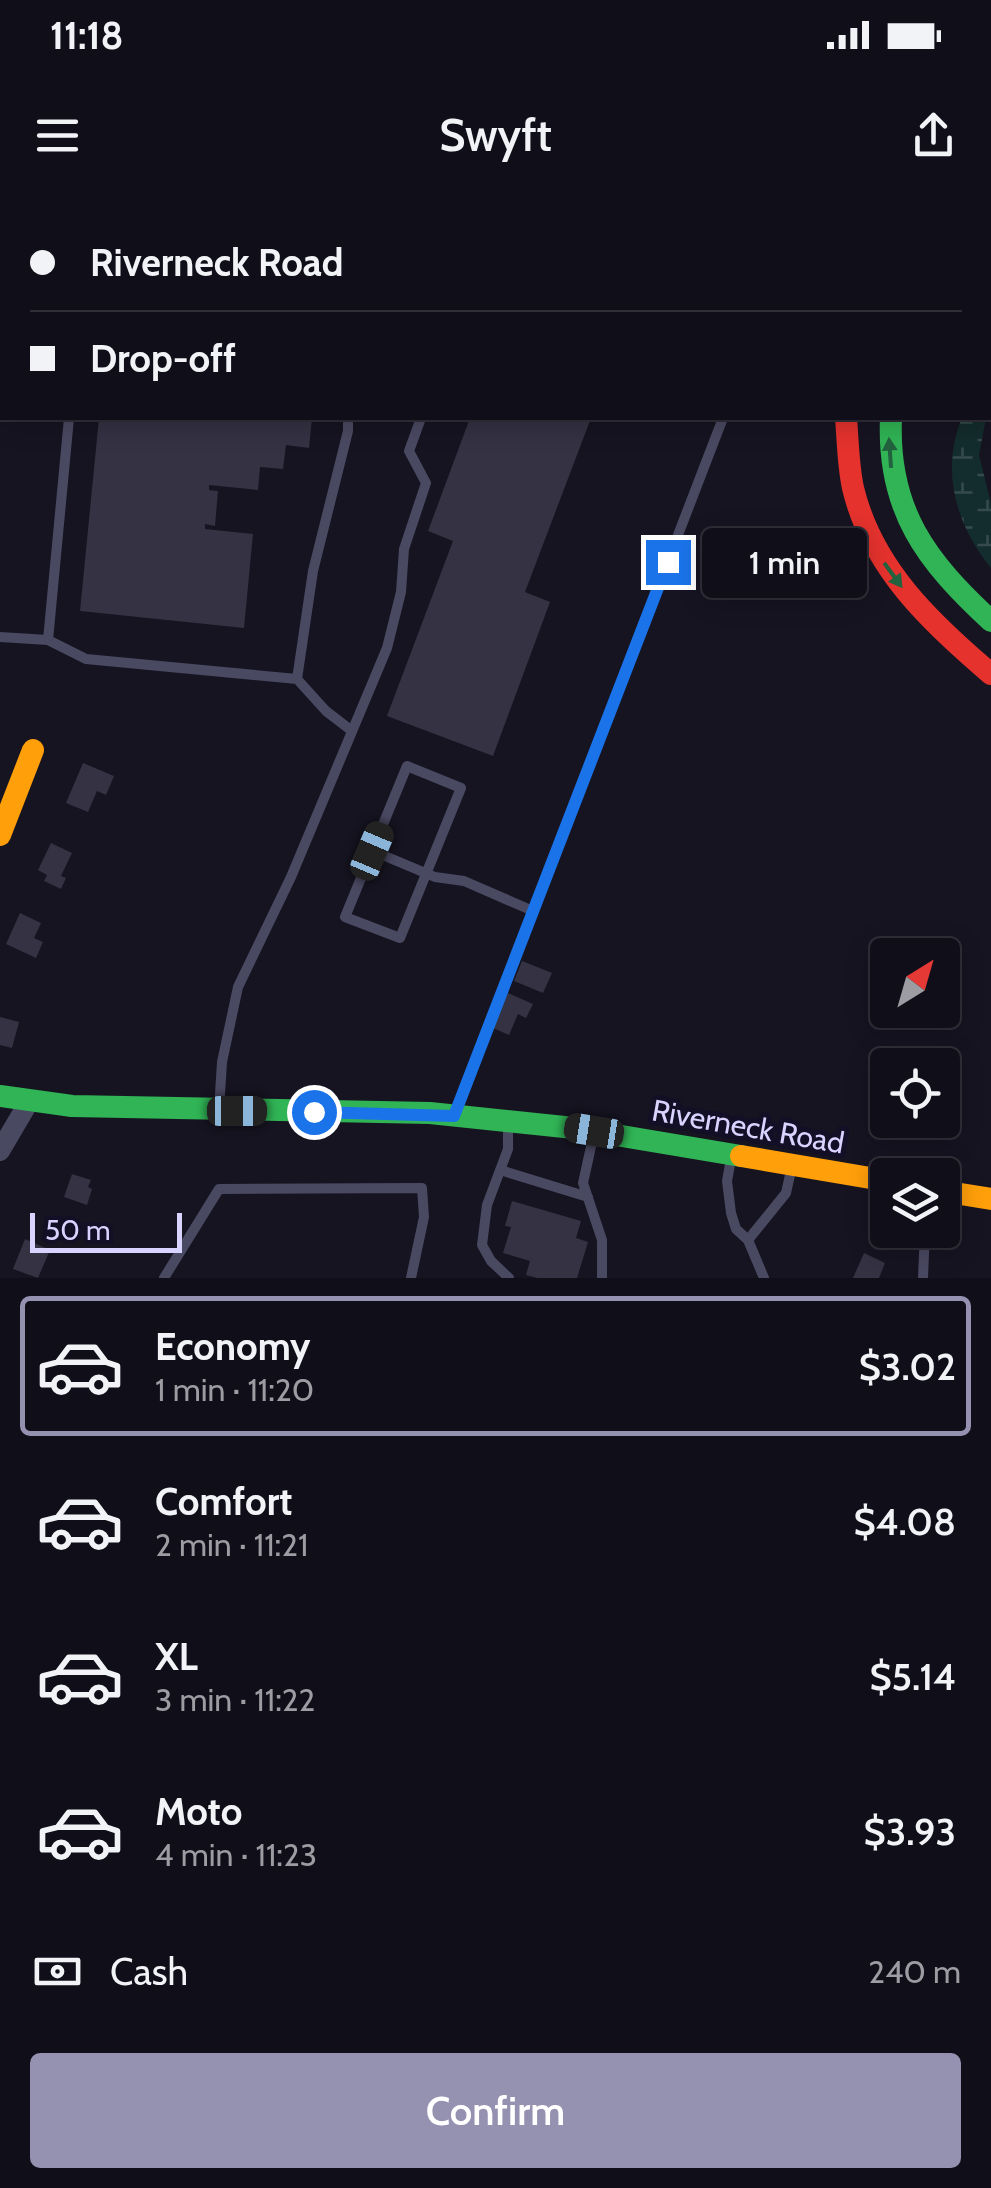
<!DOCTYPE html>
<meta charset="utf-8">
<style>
:root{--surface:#100f19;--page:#191822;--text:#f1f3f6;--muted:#9c9ca2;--line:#302f38;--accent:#9591b1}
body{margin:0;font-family:Cabin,sans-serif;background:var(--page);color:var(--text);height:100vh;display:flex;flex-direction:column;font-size:38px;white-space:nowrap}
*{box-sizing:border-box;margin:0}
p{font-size:32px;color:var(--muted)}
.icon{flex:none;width:55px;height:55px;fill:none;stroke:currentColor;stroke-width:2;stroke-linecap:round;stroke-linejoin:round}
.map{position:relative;height:1078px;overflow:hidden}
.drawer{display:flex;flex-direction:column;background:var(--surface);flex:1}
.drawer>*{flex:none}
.top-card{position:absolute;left:0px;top:0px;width:992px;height:220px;box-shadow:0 5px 25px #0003,0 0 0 2px var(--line);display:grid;align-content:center;height:220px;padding:0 30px;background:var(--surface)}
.needle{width:65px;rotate:37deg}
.buttons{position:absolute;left:870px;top:738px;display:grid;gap:20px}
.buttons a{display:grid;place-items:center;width:90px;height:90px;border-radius:10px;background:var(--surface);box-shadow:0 5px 25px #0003,0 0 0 2px var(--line);font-size:50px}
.scale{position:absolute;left:30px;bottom:25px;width:152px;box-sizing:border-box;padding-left:10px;border:5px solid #d9d4ff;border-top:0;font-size:28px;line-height:35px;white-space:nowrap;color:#d9d4ff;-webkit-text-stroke:8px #130f26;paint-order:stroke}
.end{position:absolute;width:45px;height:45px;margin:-22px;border:12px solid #1a73e8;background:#fff;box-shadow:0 0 0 5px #fff}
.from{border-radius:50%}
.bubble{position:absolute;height:70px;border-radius:10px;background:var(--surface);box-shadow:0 5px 25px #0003,0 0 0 2px var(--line);font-size:32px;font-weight:600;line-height:70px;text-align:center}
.car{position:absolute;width:30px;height:60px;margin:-30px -15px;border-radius:12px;box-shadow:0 0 8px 2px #0007;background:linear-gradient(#222 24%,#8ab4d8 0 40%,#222 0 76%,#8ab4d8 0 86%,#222 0)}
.top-card b{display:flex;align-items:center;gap:35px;height:95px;font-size:38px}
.top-card b+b{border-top:2px solid var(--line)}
.top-card i{width:25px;height:25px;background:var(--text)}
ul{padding:18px 0 0;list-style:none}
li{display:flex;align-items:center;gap:30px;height:140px;margin:0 20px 15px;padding:0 10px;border:5px solid transparent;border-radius:10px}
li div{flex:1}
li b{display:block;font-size:38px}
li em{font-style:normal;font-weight:600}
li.on{border-color:var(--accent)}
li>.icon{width:90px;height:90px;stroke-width:1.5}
.pay{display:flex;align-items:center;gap:25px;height:110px;padding:0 30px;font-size:38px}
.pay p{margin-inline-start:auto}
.action{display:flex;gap:20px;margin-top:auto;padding:20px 30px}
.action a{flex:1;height:115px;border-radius:10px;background:var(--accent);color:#fff;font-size:40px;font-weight:600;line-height:115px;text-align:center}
.status{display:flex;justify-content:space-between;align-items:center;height:70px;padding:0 50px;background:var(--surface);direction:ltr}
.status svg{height:28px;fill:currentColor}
header{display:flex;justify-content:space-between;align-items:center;height:130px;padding:0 30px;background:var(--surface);font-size:45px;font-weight:600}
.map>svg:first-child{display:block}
.wetland{fill:url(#wetland-marsh)}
.building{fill:#343243}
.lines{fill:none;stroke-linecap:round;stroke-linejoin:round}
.lane{stroke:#4a4962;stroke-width:10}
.street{stroke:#4a4962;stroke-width:20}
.fast{stroke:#30b455;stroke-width:22}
.slow{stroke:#ff9f0a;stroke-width:22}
.jam{stroke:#e5322d;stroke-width:22}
.oneway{fill:#22623e}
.route{stroke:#1a73e8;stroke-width:12}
.labels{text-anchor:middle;stroke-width:10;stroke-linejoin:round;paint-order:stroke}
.street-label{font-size:30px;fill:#d9d4ff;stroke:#130f26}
</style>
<div class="status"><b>11:18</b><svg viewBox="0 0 49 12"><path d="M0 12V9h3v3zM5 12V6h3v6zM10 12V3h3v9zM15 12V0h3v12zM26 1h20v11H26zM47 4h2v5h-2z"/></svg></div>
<header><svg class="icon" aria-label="menu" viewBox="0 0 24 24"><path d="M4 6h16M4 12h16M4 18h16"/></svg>Swyft<svg class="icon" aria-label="share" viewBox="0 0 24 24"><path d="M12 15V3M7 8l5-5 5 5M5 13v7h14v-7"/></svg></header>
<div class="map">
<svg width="991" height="1078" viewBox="0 0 991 1078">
<defs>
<pattern id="wetland-marsh" width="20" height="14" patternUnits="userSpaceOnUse" patternTransform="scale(2.5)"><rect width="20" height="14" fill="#132c2d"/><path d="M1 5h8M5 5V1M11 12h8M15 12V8" fill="none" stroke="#354a4c"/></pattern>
</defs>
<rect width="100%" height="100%" fill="#161421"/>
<path class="wetland" d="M962,218H986L979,255L991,303V368C956,325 940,271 962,218Z"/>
<path class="building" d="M99,218H312L309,248L286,245L283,269L260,267L258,290L209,285V290L218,291L215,326L205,324V329L253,334L244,428L80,411Z
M470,218H591L525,392L550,402L493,556L387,516L453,341L428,331Z
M83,563L114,576L106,595L97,591L88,612L66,603Z
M51,643L72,653L61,676L66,678L61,689L44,681L47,675L38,670Z
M20,713L41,723L34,738L43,742L36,758L6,744Z
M522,761L552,773L543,793L514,781Z
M508,793L533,804L526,818L518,814L509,835L493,828Z
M0,817L19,822L12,848L0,845Z
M72,974L91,980L88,987L92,989L87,1005L64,997Z
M512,1001L581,1021L576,1038L588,1042L577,1078H537L526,1075L530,1061L503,1053L511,1027L505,1026Z
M25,1039L50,1050L38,1078L13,1069Z
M864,1053L885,1063L879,1078H853Z"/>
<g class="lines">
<path class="lane" d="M0,189H2
M0,437L48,440L86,459L297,479L326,511L352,531
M48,440L69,218
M297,479L313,371L348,231V218
M407,566L461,588L400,738L345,717Z
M373,651L435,677L464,681L533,711
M219,910L222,862L238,787L291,677L387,448L401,392L404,349L426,283L409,251L421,218
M456,912L723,218
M508,922V949L487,1005L482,1045L491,1061L509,1078
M594,933L583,983L602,1040V1078
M731,959L727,981L731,1013L736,1029L748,1040L764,1078
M500,970L588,997
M748,1040L786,993L792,966
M164,1078L219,989L422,988L424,1017L411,1078
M923,1078L925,1030"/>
<path class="street" d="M0,951L30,900"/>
<path class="fast" d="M990,86L991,85
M891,218C887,310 926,361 991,421
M0,896L72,906L430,913L574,928L741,956"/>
<path class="slow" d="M0,635L33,550
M741,956L888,981
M942,991L991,999"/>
<path class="jam" d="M823,0L824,2
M846,218C848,241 848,265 853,288C872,368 931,423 991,474"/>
</g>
<defs><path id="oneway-solid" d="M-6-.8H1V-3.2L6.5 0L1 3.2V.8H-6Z" transform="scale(2.5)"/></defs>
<g class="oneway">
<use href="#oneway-solid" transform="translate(890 253) rotate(-94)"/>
<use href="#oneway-solid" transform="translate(893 375) rotate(54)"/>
</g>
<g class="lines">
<path class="route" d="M314,912L454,916L668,362"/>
</g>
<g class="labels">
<g class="street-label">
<text transform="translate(748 927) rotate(10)" y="10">Riverneck Road</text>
</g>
</g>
</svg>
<div class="buttons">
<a><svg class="needle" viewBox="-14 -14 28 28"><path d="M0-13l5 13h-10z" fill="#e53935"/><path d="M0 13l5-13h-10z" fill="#9c9ca2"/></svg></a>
<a><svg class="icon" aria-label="locate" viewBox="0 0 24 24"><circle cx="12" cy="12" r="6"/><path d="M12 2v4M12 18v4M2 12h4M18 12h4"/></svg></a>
<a><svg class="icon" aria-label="layers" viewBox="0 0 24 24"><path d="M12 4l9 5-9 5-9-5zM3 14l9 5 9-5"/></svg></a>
</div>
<div class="scale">50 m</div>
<i class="end from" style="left:314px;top:912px"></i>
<i class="end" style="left:668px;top:362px"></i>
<div class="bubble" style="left:702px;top:328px;width:165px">1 min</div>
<i class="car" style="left:372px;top:651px;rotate:23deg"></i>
<i class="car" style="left:237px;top:911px;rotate:90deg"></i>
<i class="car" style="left:594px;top:931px;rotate:279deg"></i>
<div class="top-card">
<b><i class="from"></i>Riverneck Road</b>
<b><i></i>Drop-off</b>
</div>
</div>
<section class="drawer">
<ul>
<li class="on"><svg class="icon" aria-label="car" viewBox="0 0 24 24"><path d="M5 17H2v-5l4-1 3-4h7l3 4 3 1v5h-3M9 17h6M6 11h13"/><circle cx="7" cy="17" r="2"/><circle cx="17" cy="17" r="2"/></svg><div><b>Economy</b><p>1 min · 11:20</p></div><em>$3.02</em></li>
<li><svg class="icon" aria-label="car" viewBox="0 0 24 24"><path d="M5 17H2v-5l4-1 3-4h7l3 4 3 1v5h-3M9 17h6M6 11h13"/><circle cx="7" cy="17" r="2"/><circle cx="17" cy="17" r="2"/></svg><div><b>Comfort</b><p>2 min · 11:21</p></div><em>$4.08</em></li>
<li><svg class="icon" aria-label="car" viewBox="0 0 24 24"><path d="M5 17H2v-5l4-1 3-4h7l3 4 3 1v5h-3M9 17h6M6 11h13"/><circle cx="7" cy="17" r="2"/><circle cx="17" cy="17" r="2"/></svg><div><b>XL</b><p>3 min · 11:22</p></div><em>$5.14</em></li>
<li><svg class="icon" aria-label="car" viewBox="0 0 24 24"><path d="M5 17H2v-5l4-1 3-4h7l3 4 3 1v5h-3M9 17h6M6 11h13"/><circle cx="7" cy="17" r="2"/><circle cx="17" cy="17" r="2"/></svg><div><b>Moto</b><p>4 min · 11:23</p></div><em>$3.93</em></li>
</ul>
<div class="pay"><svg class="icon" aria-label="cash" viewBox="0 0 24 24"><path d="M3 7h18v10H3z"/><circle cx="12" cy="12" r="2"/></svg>Cash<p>240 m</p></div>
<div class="action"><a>Confirm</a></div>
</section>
